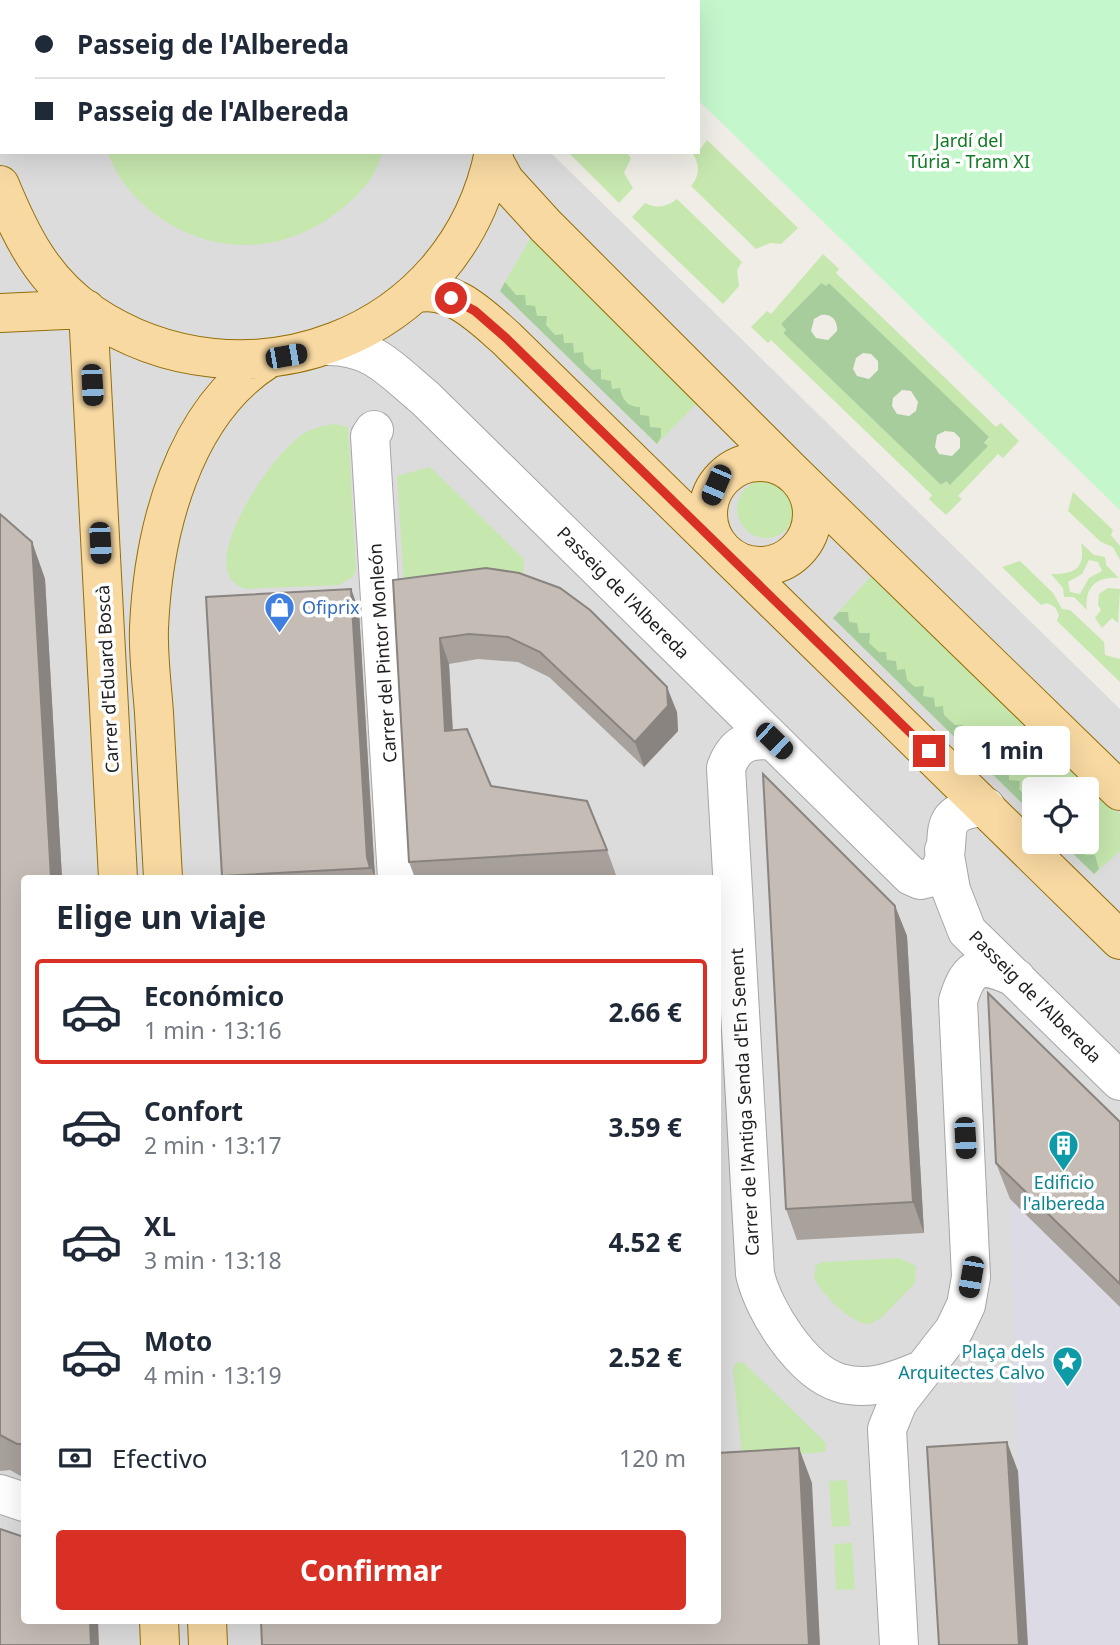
<!DOCTYPE html>
<html lang="es">
<meta charset="utf-8">
<style>
:root{--surface:#fff;--page:#f6f6f7;--text:#1f2937;--muted:#747a83;--line:#e0e1e3;--accent:#d93025}
body{margin:0;font-family:"Noto Sans",sans-serif;background:var(--page);color:var(--text);height:100vh;display:flex;flex-direction:column;font-size:26px;white-space:nowrap}
*{box-sizing:border-box;margin:0}
p{font-size:23px;color:var(--muted)}
.icon{flex:none;width:38px;height:38px;fill:none;stroke:currentColor;stroke-width:2;stroke-linecap:round;stroke-linejoin:round}
.map{position:relative;flex:1;overflow:hidden}
.drawer{position:absolute;left:21px;top:875px;width:700px;height:749px;display:flex;flex-direction:column;background:var(--surface);border-radius:7px;box-shadow:0 7px 28px #0002}
.drawer>*{flex:none}
.guide{position:absolute;left:0px;top:0px;width:700px;height:154px;box-shadow:0 7px 28px #0002;display:grid;align-content:center;height:154px;padding:0 35px;background:var(--surface)}
.controls{position:absolute;left:1022px;top:777px;display:grid;gap:14px}
.controls a{display:grid;place-items:center;width:77px;height:77px;border-radius:7px;background:var(--surface);box-shadow:0 7px 28px #0002;font-size:35px}
.end{position:absolute;width:32px;height:32px;margin:-16px;border:9px solid #d93025;background:#fff;box-shadow:0 0 0 4px #fff}
.from{border-radius:50%}
.bubble{position:absolute;height:49px;border-radius:7px;background:var(--surface);box-shadow:0 7px 28px #0002;font-size:23px;font-weight:700;line-height:49px;text-align:center}
.car{position:absolute;width:21px;height:42px;margin:-21px -10px;border-radius:9px;box-shadow:0 0 5px 2px #0007;background:linear-gradient(#222 24%,#8ab4d8 0 40%,#222 0 76%,#8ab4d8 0 86%,#222 0)}
.guide b{display:flex;align-items:center;gap:24px;height:66px;font-size:26px}
.guide b+b{border-top:2px solid var(--line)}
.guide i{width:18px;height:18px;background:var(--text)}
ul{padding:0;list-style:none}
li{display:flex;align-items:center;gap:21px;height:105px;margin:0 14px 10px;padding:0 21px;border:4px solid transparent;border-radius:7px}
li div{flex:1}
li b{display:block;font-size:26px}
li em{font-style:normal;font-weight:700}
li.active{border-color:var(--accent)}
li>.icon{width:63px;height:63px;stroke-width:1.5}
h2{padding:0 35px;font-size:32px;line-height:84px}
.pay{display:flex;align-items:center;gap:18px;height:77px;padding:0 35px;font-size:26px}
.pay p{margin-inline-start:auto}
.cta{display:flex;gap:14px;margin-top:auto;padding:14px 35px}
.cta a{flex:1;height:80px;border-radius:7px;background:var(--accent);color:#fff;font-size:28px;font-weight:700;line-height:80px;text-align:center}
.map>svg:first-child{display:block}
.residential{fill:#dddcdc;fill-rule:evenodd}
.grass{fill:#c6e7ae;fill-rule:evenodd}
.forest{fill:#a7cd9c;fill-rule:evenodd}
.park{fill:#c5f7cc}
.plaza{fill:#dbdae5}
.lines{fill:none;stroke-linecap:round;stroke-linejoin:round}
.minor-casing{stroke:#a6a6a6;stroke-width:40}
.major-casing{stroke:#946f06;stroke-width:40}
.minor{stroke:#fff;stroke-width:38}
.major{stroke:#f8d9a2;stroke-width:38}
.wall{fill:#a9a29c}
.shaded-wall{fill:#89847f}
.building{fill:#c4bcb5;stroke:#89847f;stroke-width:2}
.route{stroke:#d93025;stroke-width:9}
.labels{text-anchor:middle;stroke-width:7;stroke-linejoin:round;paint-order:stroke}
.park-label{font-size:18px;fill:#107a21;stroke:#fff}
.street-label{font-size:18px;fill:#1f1f1f;stroke:#fff}
.shop-label{font-size:18px;fill:#366cbe;stroke:#fff;text-anchor:start}
.culture-label{font-size:18px;fill:#0d838f;stroke:#fff}
</style>
<div class="map">
<svg width="1120" height="1645" viewBox="0 0 1120 1645">
<rect width="100%" height="100%" fill="#efede6"/>
<path class="residential" d="M0,0H539L2,2V152H550L1120,709V1645H0ZM1034,789H1087V842H1034ZM24,878H718V1620H24Z"/>
<path class="grass" d="M134,0H359L361,2H133Z
M707,140L798,228L781,244L770,243L756,249L691,186C700,175 700,166 693,154L698,152Z
M108,152H383C378,163 374,177 366,185C314,246 234,265 165,221C140,205 117,181 108,152Z
M568,152H626L631,158L624,173L633,188L619,203Z
M677,199L742,262L737,270L739,286L723,304L632,217L645,203C657,209 667,207 677,199Z
M531,237L699,401L657,444L500,291Z
M823,254L839,269L836,273L996,427L1001,423L1019,441L1003,458L998,454L958,496L962,499L946,515L929,499L932,495L771,340L768,343L751,327L767,311L771,314ZM821,283L826,287L829,283L989,438L984,443L987,446L950,485L946,480L941,485L783,333L786,330L781,324Z
M334,424L348,427L356,570L353,577L339,585L245,589C236,585 229,580 227,570C219,534 274,453 303,434C312,428 323,426 334,424Z
M430,467L524,559L523,575L404,584L397,476Z
M737 509a29 29 0 1 1 58 0a29 29 0 1 1-58 0Z
M1073,492L1113,530L1111,535L1120,546V560L1113,547L1101,542L1068,511Z
M1081,543L1094,555L1105,557L1106,565L1119,578C1097,576 1084,587 1087,610L1074,597H1064L1063,588L1051,574C1074,574 1086,569 1081,543ZM1089,560L1098,562L1102,571L1089,578L1080,594L1070,592L1068,582L1082,574Z
M1020,561L1053,593L1062,609L1070,610L1104,642L1105,655L1120,659V682L1057,621L1059,615L1055,607L1047,603L1041,605L1002,567Z
M874,573L1120,814V851L1094,874L1061,842H1087V789H1034V815L833,618Z
M1108,588L1120,589L1118,623L1112,618L1102,628L1095,618L1101,610L1098,605L1099,594Z
M899,1258L916,1266L915,1283L881,1318L869,1324C851,1324 821,1293 814,1278L816,1265L823,1262Z
M737,1362L744,1363L826,1443L825,1452L754,1458L742,1454L733,1369Z
M847,1480L850,1526L832,1527L829,1481Z
M852,1543L855,1589L836,1590L834,1544Z"/>
<path class="forest" d="M505,282L516,295H525L526,305L535,306L537,316H547L546,325L555,335L563,334L564,343H573L574,353L583,352L584,363L592,370L601,369V379L611,381L612,389L620,388C622,400 628,407 640,407V415L649,416L650,427L661,428V437L657,444L500,291Z
M821,283L826,286L829,283L989,437L984,443L988,446L950,485L946,481L941,485L783,333L786,330L781,324ZM821,315C832,313 838,321 837,331L828,340L816,338L811,331L814,319ZM863,353L871,354L878,361V370L869,379L857,376L853,369L856,358ZM902,390L911,391L918,402L916,411L909,416L897,414L892,406L893,398ZM945,431L954,432L960,438V448L952,456L939,454L935,447L937,435Z
M839,612H848L849,622L857,623L859,633H870L869,643L879,652H886L887,660L896,661L897,670L905,669L907,680L915,687L924,686L923,696L934,698L935,707L943,706L944,715L955,725H963V732L972,734L973,744L984,745L989,761L998,760L1000,770L1009,772V780L1020,781L1019,789L1026,797H1034V815L833,618Z
M1061,842L1085,845V855H1095L1099,869L1094,874Z"/>
<path class="park" d="M594,0H1120V510L698,100V2Z"/>
<path class="plaza" d="M1010,1199L1120,1307V1645H1028L1018,1471Z"/>
<g class="lines">
<defs>
<path id="minor" d="M328,346C374,346 392,371 426,399L911,876L920,880L936,876C960,845 925,811 986,807
M374,430L370,436L397,878
M774,741C749,738 735,743 726,768L755,1274C763,1310 802,1372 840,1383C868,1391 893,1382 919,1371
M944,850L951,890L967,931L1120,1081
M0,1494L24,1502
M899,1645L887,1429L898,1402L954,1330L966,1305L971,1277L958,1001C969,963 982,962 1016,978"/>
<path id="major" d="M477,0L478,2
M0,24L2,17
M493,159L505,181L546,226L793,473L1120,791
M0,185C21,236 43,281 90,313C244,417 457,338 494,152
M414,294C450,284 482,317 506,338L1120,940
M88,311L118,878
M0,313L86,309
M708 514a52 52 0 1 1 104 0a52 52 0 1 1-104 0Z
M163,878C160,823 157,768 154,713C152,685 148,656 149,628C153,533 182,413 268,359
M159,1620L160,1645
M207,1620L208,1645"/>
</defs>
<use href="#minor" class="minor-casing"/>
<use href="#major" class="major-casing"/>
<use href="#minor" class="minor"/>
<use href="#major" class="major"/>
</g>
<path class="wall" d="M0,514L32,542L45,579L62,878H24V1478L10,1470L0,1471Z
M393,580L677,712L678,731L644,767L549,677L518,662L478,659L449,664L453,730L491,786L607,850L616,875L561,878H415L409,862Z
M351,589L359,611L375,878H223L222,876Z
M895,906L907,936L924,1233L797,1240L786,1209Z
M1120,1122V1307L1010,1199L996,1163Z"/>
<path class="shaded-wall" d="M32,542L45,579L62,878H51Z
M351,589L359,611L375,878L367,857Z
M440,638L449,664L454,756L445,731Z
M667,687L677,712L678,731L644,767L635,742Z
M895,906L907,936L924,1233L913,1202Z
M1007,1442L1018,1471L1028,1645H1019Z
M799,1448L812,1483L820,1645H809Z
M90,1620H98L99,1645H91Z"/>
<path class="building" d="M0,514L32,542L51,878H24V1444H17L0,1435Z
M486,568L519,573L560,588L590,610L667,687L668,706L635,742L540,652L508,637L469,634L440,638L445,731L467,729L491,786L587,801L607,850L409,862L393,580Z
M351,589L367,857L370,868L222,876L206,597Z
M763,774L895,906L913,1202L786,1209Z
M988,993L1120,1122V1284L996,1163Z
M1007,1442L1019,1645H939L927,1447Z
M799,1448L809,1645H262L261,1620H718V1453Z
M0,1529L24,1537V1620H90L91,1645H0Z"/>
<g class="lines">
<path class="route" d="M451,298L475,311L506,338L929,751"/>
</g>
<defs>
<symbol id="shop-pin" viewBox="-11 -11 22 30"><path d="M0 17L-7.5 6A9.5 9.5 0 1 1 7.5 6Z" fill="#3f7fe0" stroke="#fff"/><path d="M-5-2.5h2.3a2.7 3.5 0 0 1 5.4 0H5L5.5 6h-11ZM-1.5-2.5h3a1.5 2.3 0 0 0-3 0Z" fill="#fff"/></symbol>
<symbol id="building-pin" viewBox="-11 -11 22 30"><path d="M0 17L-7.5 6A9.5 9.5 0 1 1 7.5 6Z" fill="#0f9aa8" stroke="#fff"/><path d="M-4-6H4V6H1V3H-1V6H-4ZM-2.5-4.3h1.7v1.8h-1.7ZM.8-4.3h1.7v1.8H.8ZM-2.5-1h1.7V.8h-1.7ZM.8-1h1.7V.8H.8Z" fill="#fff"/></symbol>
<symbol id="sight-pin" viewBox="-11 -11 22 30"><path d="M0 17L-7.5 6A9.5 9.5 0 1 1 7.5 6Z" fill="#0f9aa8" stroke="#fff"/><path d="M0-6L1.8-2.2L6-1.7L2.9 1.2L3.7 5.4L0 3.3L-3.7 5.4L-2.9 1.2L-6-1.7L-1.8-2.2Z" fill="#fff"/></symbol>
</defs>
<g fill-rule="evenodd">
<use href="#shop-pin" x="262" y="590" width="35" height="47"/>
<use href="#building-pin" x="1046" y="1128" width="35" height="47"/>
<use href="#sight-pin" x="1050" y="1344" width="35" height="47"/>
</g>
<g class="labels">
<g class="park-label">
<text x="969" y="147">Jardí del<tspan x="969" dy="21">Túria - Tram XI</tspan></text>
</g>
<g class="street-label">
<text transform="translate(623 593) rotate(45)" y="6">Passeig de l'Albereda</text>
<text transform="translate(383 653) rotate(-94)" y="6">Carrer del Pintor Monleón</text>
<text transform="translate(108 679) rotate(-93)" y="6">Carrer d'Eduard Boscà</text>
<text transform="translate(1035 997) rotate(45)" y="6">Passeig de l'Albereda</text>
<text transform="translate(745 1102) rotate(-93)" y="6">Carrer de l'Antiga Senda d'En Senent</text>
</g>
<g class="shop-label">
<text x="302" y="614">Ofiprix</text>
</g>
<g class="culture-label">
<text x="1064" y="1189">Edificio<tspan x="1064" dy="21">l'albereda</tspan></text>
<text x="1045" y="1358" text-anchor="end">Plaça dels<tspan x="1045" dy="21">Arquitectes Calvo</tspan></text>
</g>
</g>
</svg>
<div class="controls">
<a><svg class="icon" aria-label="locate" viewBox="0 0 24 24"><circle cx="12" cy="12" r="6"/><path d="M12 2v4M12 18v4M2 12h4M18 12h4"/></svg></a>
</div>
<i class="end from" style="left:451px;top:298px"></i>
<i class="end" style="left:929px;top:751px"></i>
<div class="bubble" style="left:954px;top:726px;width:116px">1 min</div>
<i class="car" style="left:286px;top:356px;rotate:80deg"></i>
<i class="car" style="left:92px;top:385px;rotate:177deg"></i>
<i class="car" style="left:716px;top:485px;rotate:203deg"></i>
<i class="car" style="left:100px;top:543px;rotate:177deg"></i>
<i class="car" style="left:774px;top:741px;rotate:134deg"></i>
<i class="car" style="left:965px;top:1138px;rotate:177deg"></i>
<i class="car" style="left:971px;top:1277px;rotate:190deg"></i>
<div class="guide">
<b><i class="from"></i>Passeig de l'Albereda</b>
<b><i></i>Passeig de l'Albereda</b>
</div>
<section class="drawer">
<h2>Elige un viaje</h2>
<ul>
<li class="active"><svg class="icon" aria-label="car" viewBox="0 0 24 24"><path d="M5 17H2v-5l4-1 3-4h7l3 4 3 1v5h-3M9 17h6M6 11h13"/><circle cx="7" cy="17" r="2"/><circle cx="17" cy="17" r="2"/></svg><div><b>Económico</b><p>1 min · 13:16</p></div><em>2.66 €</em></li>
<li><svg class="icon" aria-label="car" viewBox="0 0 24 24"><path d="M5 17H2v-5l4-1 3-4h7l3 4 3 1v5h-3M9 17h6M6 11h13"/><circle cx="7" cy="17" r="2"/><circle cx="17" cy="17" r="2"/></svg><div><b>Confort</b><p>2 min · 13:17</p></div><em>3.59 €</em></li>
<li><svg class="icon" aria-label="car" viewBox="0 0 24 24"><path d="M5 17H2v-5l4-1 3-4h7l3 4 3 1v5h-3M9 17h6M6 11h13"/><circle cx="7" cy="17" r="2"/><circle cx="17" cy="17" r="2"/></svg><div><b>XL</b><p>3 min · 13:18</p></div><em>4.52 €</em></li>
<li><svg class="icon" aria-label="car" viewBox="0 0 24 24"><path d="M5 17H2v-5l4-1 3-4h7l3 4 3 1v5h-3M9 17h6M6 11h13"/><circle cx="7" cy="17" r="2"/><circle cx="17" cy="17" r="2"/></svg><div><b>Moto</b><p>4 min · 13:19</p></div><em>2.52 €</em></li>
</ul>
<div class="pay"><svg class="icon" aria-label="cash" viewBox="0 0 24 24"><path d="M3 7h18v10H3z"/><circle cx="12" cy="12" r="2"/></svg>Efectivo<p>120 m</p></div>
<div class="cta"><a>Confirmar</a></div>
</section>
</div>
